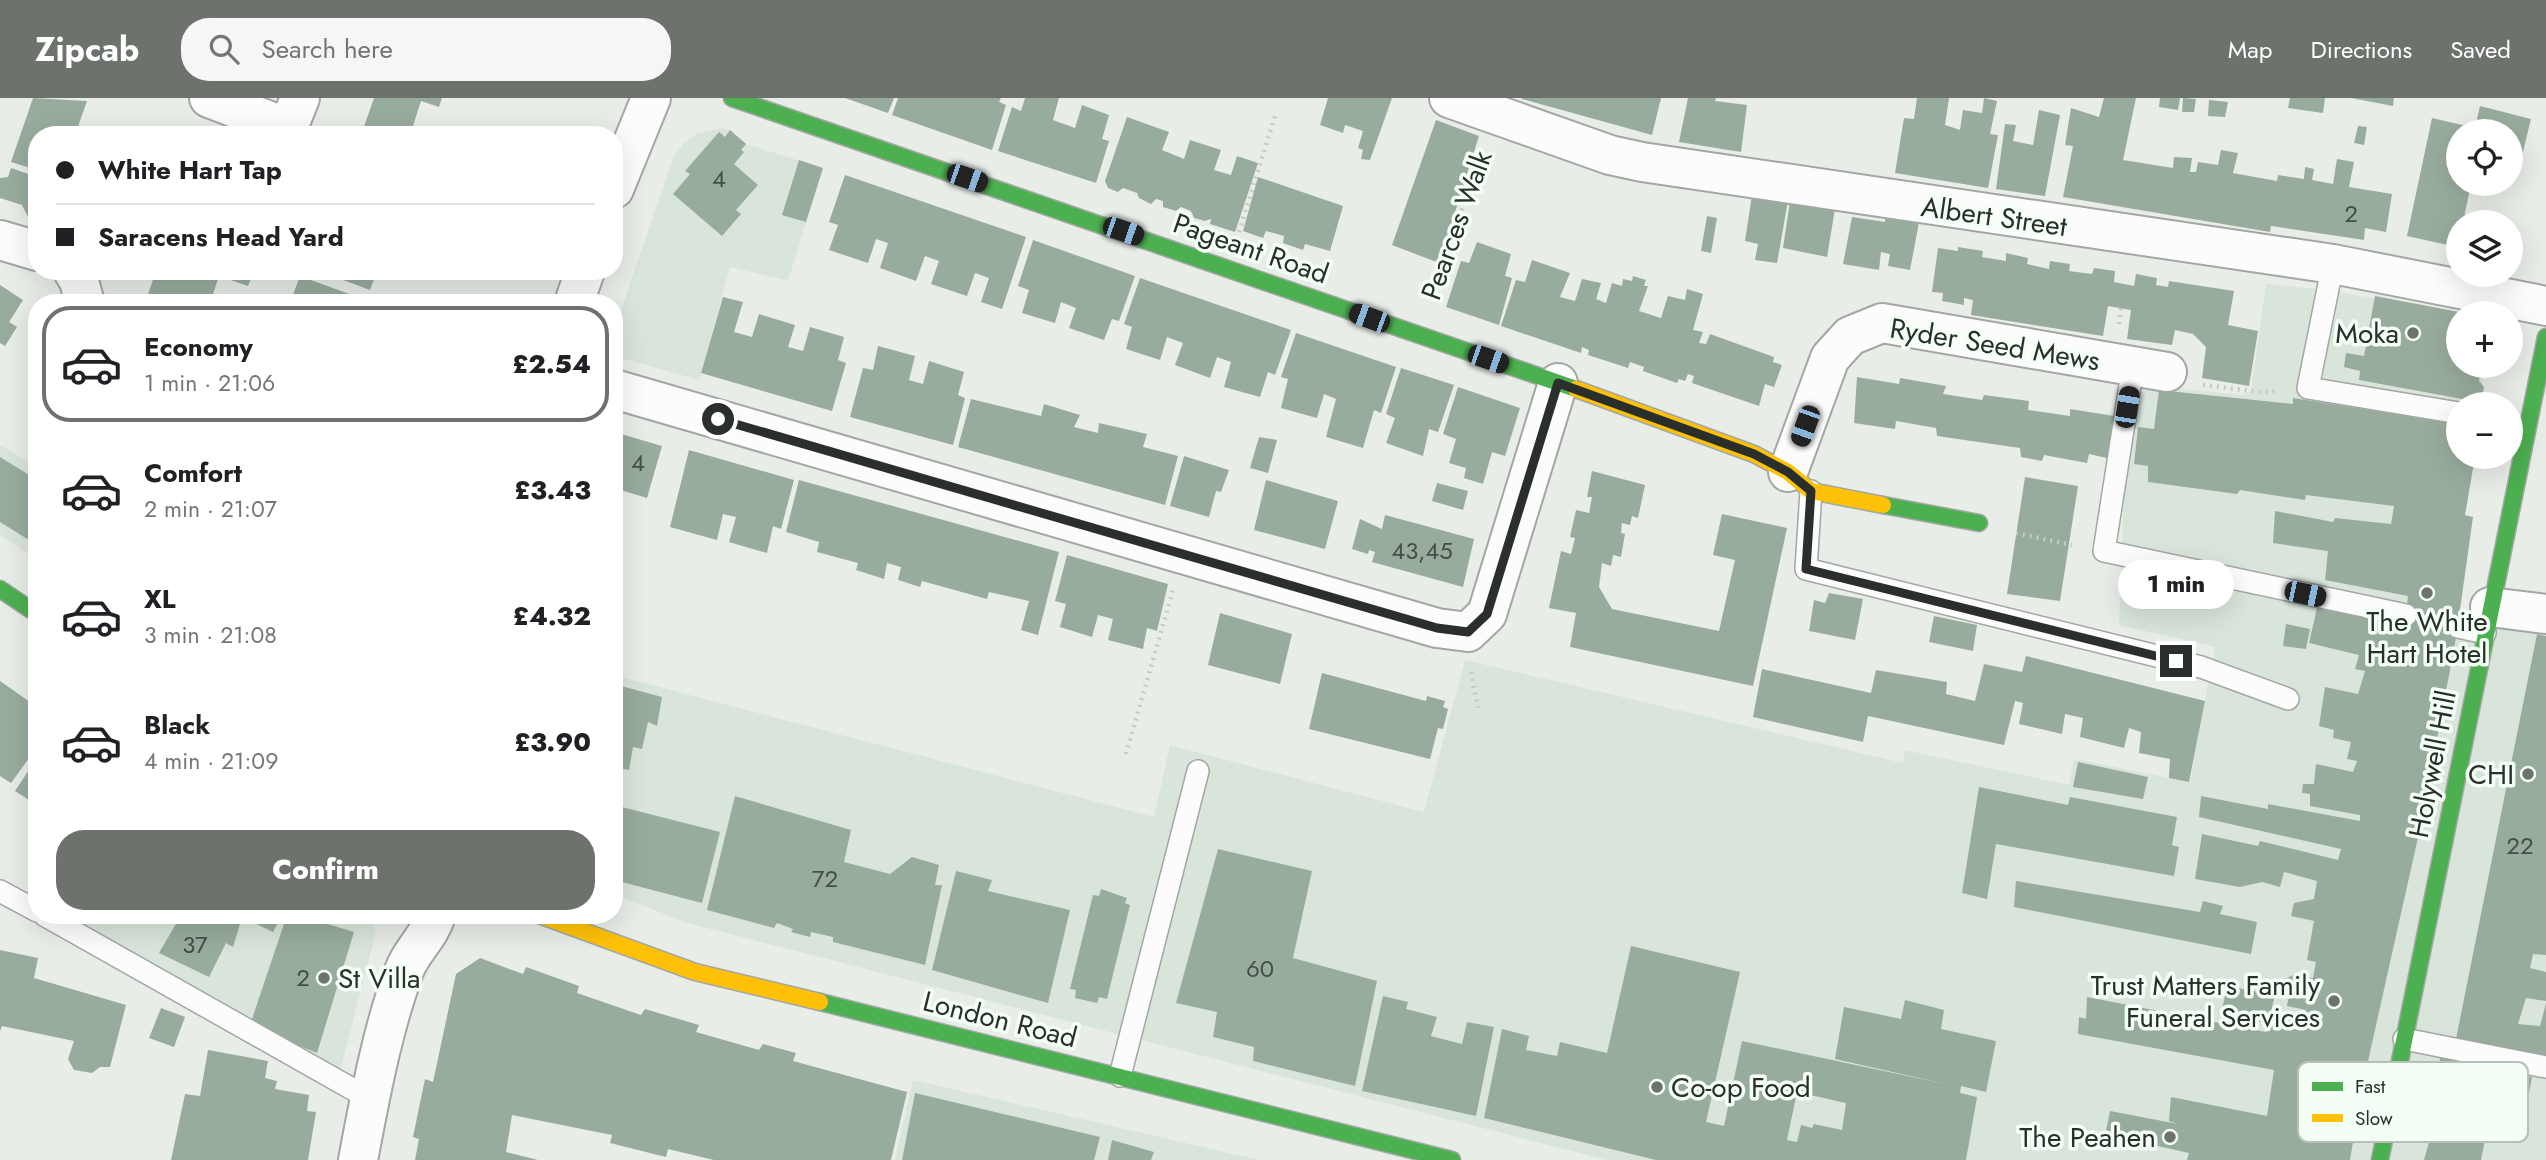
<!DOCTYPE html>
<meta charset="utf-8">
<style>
:root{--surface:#fff;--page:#f6f6f6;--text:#202124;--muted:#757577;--line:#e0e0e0;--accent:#6d726d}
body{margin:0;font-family:Jost,sans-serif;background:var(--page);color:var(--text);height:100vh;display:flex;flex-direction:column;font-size:26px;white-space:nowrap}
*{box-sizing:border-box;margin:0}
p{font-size:23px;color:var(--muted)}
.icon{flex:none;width:38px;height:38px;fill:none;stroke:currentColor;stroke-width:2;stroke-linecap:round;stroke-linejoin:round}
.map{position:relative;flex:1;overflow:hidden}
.drawer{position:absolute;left:28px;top:196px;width:595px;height:630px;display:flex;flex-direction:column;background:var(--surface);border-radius:28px;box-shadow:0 7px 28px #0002}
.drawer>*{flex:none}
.hud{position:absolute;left:28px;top:28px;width:595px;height:154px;border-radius:28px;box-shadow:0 7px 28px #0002;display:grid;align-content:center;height:154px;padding:0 28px;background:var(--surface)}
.controls{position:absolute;left:2446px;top:21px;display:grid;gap:14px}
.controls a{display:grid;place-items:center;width:77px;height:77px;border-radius:50%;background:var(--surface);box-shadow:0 7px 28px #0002;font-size:35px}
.end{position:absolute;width:32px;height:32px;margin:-16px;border:9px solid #2b2f2b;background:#fff;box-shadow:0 0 0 4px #fff}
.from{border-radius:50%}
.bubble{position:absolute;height:49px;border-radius:24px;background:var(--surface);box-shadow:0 7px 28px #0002;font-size:23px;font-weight:800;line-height:49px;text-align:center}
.car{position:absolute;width:21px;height:42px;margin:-21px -10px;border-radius:9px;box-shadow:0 0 5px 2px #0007;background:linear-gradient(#222 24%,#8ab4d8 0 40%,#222 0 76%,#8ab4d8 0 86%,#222 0)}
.hud b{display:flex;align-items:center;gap:24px;height:66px;font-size:26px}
.hud b+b{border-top:2px solid var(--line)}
.hud i{width:18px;height:18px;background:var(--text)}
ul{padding:12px 0 0;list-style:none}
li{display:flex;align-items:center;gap:21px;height:116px;margin:0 14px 10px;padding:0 14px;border:4px solid transparent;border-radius:28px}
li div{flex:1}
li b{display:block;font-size:26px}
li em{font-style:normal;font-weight:800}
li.active{border-color:var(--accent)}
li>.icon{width:63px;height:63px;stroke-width:1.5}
.action{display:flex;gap:14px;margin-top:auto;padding:14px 28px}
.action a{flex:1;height:80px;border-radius:28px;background:var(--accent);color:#fff;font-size:28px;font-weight:800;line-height:80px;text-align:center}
header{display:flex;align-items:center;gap:42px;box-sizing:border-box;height:98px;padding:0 35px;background:var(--accent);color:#fff}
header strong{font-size:33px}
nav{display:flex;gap:38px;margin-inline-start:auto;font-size:24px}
.search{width:490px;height:63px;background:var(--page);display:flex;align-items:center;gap:18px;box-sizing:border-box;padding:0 24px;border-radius:28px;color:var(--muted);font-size:26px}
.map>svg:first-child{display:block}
.built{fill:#d9e5db}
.building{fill:#98ac9d;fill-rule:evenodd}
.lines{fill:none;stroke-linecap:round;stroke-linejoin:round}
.lane-casing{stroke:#a3a7a3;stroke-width:24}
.street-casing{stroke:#a3a7a3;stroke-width:42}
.fast-casing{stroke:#a3a7a3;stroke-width:19}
.slow-casing{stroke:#a3a7a3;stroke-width:19}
.path{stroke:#c8cac8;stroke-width:4.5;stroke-dasharray:2 5;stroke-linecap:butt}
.lane{stroke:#fcfcfc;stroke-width:21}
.street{stroke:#fcfcfc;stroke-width:38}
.fast{stroke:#4caf50;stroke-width:16}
.slow{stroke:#ffc107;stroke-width:16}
.route{stroke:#2b2f2b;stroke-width:9}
.poi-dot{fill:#6d726d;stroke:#f3fef4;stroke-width:2.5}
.labels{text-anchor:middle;stroke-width:7;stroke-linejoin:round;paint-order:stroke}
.number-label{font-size:24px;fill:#464e48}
.street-label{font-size:28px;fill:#2b2f2b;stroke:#f3fef4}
.poi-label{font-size:28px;fill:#2b2f2b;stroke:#f3fef4;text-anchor:end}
.key{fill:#f3fef4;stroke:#b7c0b8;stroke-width:2}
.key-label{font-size:19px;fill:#2b2f2b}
</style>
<header>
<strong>Zipcab</strong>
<div class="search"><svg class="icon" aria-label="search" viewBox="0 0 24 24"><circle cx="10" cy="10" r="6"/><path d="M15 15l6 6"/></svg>Search here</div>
<nav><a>Map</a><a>Directions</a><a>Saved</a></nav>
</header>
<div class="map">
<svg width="2546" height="1062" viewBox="0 0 2546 1062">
<rect width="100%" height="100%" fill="#e8ede8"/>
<path class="built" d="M722,30L730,32L746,46L823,70L788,183L730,169L699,282L614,258V233L673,60L683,46L696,36Z
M2266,186L2326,192L2459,215V268H2485L2479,306H2459V359H2470L2445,512L2546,537V1062H1606L687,825L614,796V577L1154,719L1170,647L1424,714L1465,562L1903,665L1905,652L2069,687L2074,661L2190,684L2215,549L2119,527L2124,391L2136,304L2142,294L2153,288L2242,297L2251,293Z
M0,347L37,369V462L0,437Z
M55,817H370L376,833L340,974Z
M913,982L1259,1062H895Z"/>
<path class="building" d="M33,0L87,3L75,37H37V72L11,64Z
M374,0H442L439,9L421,3L413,28L427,33L426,37H370L362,34Z
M845,0H894L888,15Z
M898,0H1001L999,4L1006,7L992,52L892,17Z
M1025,0H1059L1053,22L1075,30L1082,7L1109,17L1102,41L1109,43L1096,85L998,53L1012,9L1021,13Z
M1328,0H1392L1370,62L1361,61L1363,52L1358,50L1363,33L1345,27L1343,35L1320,27Z
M1661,0L1652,37L1522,1V0Z
M1688,0H1716L1715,3L1747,7L1741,54L1679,44Z
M1917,0H1949L1945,27L1960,32L1963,12L1982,15L1984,0L1997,3L1990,36L1998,37L1988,90L1895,75L1904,20L1914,21Z
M2104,0H2136L2123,62L2173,70L2174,59L2192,60L2190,74H2196L2198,64L2218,67L2221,52L2238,55L2233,75L2277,83L2278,77L2304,81L2305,69L2314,71L2312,82L2333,86L2337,61L2354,64L2349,89L2392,96L2386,134L2365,130L2364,142L2271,128L2270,134L2063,99L2073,48L2065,47L2071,10L2099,19Z
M2160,0H2180L2178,12L2159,9Z
M2183,0L2196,1L2194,14H2182Z
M2290,0H2325L2323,15L2288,10Z
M2351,0H2394L2393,8Z
M2209,2L2228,4L2225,19L2208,18Z
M2480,8L2531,21L2518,74L2511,73V33H2459V86H2471L2463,124H2459L2457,149L2407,138L2432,20L2475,30Z
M2039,12L2060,17L2045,98L1996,91L2005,26L2016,27L2013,43L2033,47Z
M1127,19L1169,34L1162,52L1184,61L1190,42L1221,52L1214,72L1231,77L1237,58L1258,65L1235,134L1210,126L1211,121L1205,123L1194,120L1191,113L1181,109L1176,113L1163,109V103L1156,101L1151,106L1139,100L1137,95L1123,90L1118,94L1108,90L1105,83Z
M1436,22L1479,38L1439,165L1392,147Z
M2358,28L2367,29L2364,47L2354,45Z
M730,32L746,46L741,52L744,54L734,66L758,87L736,112L741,116L722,138L673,96L690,76L685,73L719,34L725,39Z
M799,62L823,70L806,124L782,117Z
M11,70L37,79V122L28,119L22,107L0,100V80L8,79Z
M845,77L1026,139L1002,211L981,204L989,180L975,175L967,198L931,186L939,163L925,158L916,183L880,170L888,145L876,141L868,165L829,152L838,127L829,124Z
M1258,79L1343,108L1330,153L1305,146L1303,152L1283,145L1284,138L1266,133L1263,140L1243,133Z
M1752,97L1788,103L1777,165L1755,162L1758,146L1745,143Z
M1790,103L1835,111L1827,159L1783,150Z
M1886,114L1920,119L1910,172L1888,168L1890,156L1881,154L1879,172L1843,166L1852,119L1885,124Z
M1707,118L1717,120L1711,155L1701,153Z
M1033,142L1135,178L1119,223L1112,221L1104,242L1069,230L1076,210L1061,204L1055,225L1022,215L1029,192L1018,188Z
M1477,144L1511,156L1505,178L1512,180L1499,227L1446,209L1461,163L1469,165Z
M1958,149L1983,153L1982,159L2006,163V155L2028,160L2027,166L2049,171L2050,163L2070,166L2069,173L2092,176L2094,170L2115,173L2114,184L2134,188L2136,176L2157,180L2156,187L2168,189L2169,183L2234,193L2228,227L2258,233L2249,288L2202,280L2206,249L2193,236L2175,232L2172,247L2127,241L2131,212L2108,208L2103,238L1971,217L1973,202L1964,200V207L1942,203L1943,195L1932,194L1938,150L1958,153Z
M1532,162L1570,175L1560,199L1575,203L1582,181L1601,185L1596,201L1606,205L1612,185L1622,188L1623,181L1632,183L1633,178L1646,182L1644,188H1648L1639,213L1661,220L1668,198L1685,202L1687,191L1703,196L1693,232L1703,234L1699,245L1706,246L1710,236L1774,259L1773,264L1782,267L1774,289L1765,286L1759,308L1692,285L1694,278L1688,276L1685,283L1679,281L1677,285L1643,273L1644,269L1630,264L1628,270L1588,257L1589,252L1582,249L1581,255L1501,228L1516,182L1525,184Z
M156,173H254L248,188L219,178L210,205H145Z
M319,173H377L370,192Z
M300,178L371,204V205H297L291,202Z
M1140,180L1291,232L1275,277L1268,274L1260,299L1224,289L1231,264L1217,259L1210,280L1175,267L1183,245L1167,239L1160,262L1126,251L1132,229L1124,226Z
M0,187L23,202L9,224L17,229L5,248L0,245Z
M2375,198L2459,214V268H2481L2479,283L2484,289L2482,300L2473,303L2359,282L2360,273L2344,269L2346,255L2364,258Z
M723,199L743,204L734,234L752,239L759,216L795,227L788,249L803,253L810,229L844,239L838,262L846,265L832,313L701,275Z
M1296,235L1396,269L1381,315L1374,312L1363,350L1326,339L1336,301L1324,296L1317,320L1281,310L1288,281L1281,279Z
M878,248L915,258L909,282L923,286L929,263L964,274L958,297L965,300L953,347L850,319L863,270L873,272Z
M1401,270L1454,287L1438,334L1429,331L1423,358L1386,345L1395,320L1386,316Z
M1857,279L1899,286L1900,280L1946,288L1943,296L1982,302L1984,297L2029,303L2028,312L2070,318V311L2114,318L2107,360L2089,356L2087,365L2044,357L2042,363L2021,359L2020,350L1937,338L1936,330L1896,323L1895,331L1854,325Z
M1458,289L1520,310L1505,358L1492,354L1483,386L1464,380L1466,370L1449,365L1456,341L1443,336Z
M2159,292L2293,306V300L2459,326V359H2475L2465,417L2473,419L2456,540L2421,726L2362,990L2350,1062H2187L2189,1055L2149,1046L2147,1051L2104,1043L2110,1013L2178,1026L2169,1023L2171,999L2267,1018L2274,972L2078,936L2079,919L2086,921L2087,899L2266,934L2268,925L2299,932L2306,912L2287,908L2289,897L2283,892L2285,881L2293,877L2313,880L2316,864L2307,862L2314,823L2291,818L2294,805L2314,801L2317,783L2284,774L2280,789L2262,784L2240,789L2195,781L2202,736L2258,748L2260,743L2338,762L2341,751L2199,719L2201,698L2268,711V706L2360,723V717L2310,708V696L2302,695L2303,686H2314L2316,666L2353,674L2357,663L2347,661L2351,644L2333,640L2334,632L2319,628L2325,589L2358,596L2365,573L2355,571L2359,557L2309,545L2317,510L2404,528L2408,498L2325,482L2328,453L2273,445L2275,413L2333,424L2335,420L2391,426L2394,408L2306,397L2305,402L2240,392L2237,396L2148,384V368L2134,366L2138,329L2154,331Z
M971,301L1041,318L1044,306L1080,317L1074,329L1098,335L1099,325L1147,336L1143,349L1178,358L1165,407L958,349Z
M614,334L662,348L647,400L614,390Z
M1259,339L1277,342L1268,375L1250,370Z
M689,352L794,382L781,431L773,428L767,455L729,444L736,419L723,416L717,442L670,429Z
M1184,358L1229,372L1221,394L1216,393L1209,419L1170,408Z
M0,359L34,380L37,375V447L0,424Z
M1592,373L1645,387L1638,420L1632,418L1630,427L1622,425L1621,435L1625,436L1621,459L1613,457L1611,468L1602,465L1599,489L1612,511L1719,533L1735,462L1713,457L1722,416L1787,430L1753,588L1570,549L1576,515L1549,510L1561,453L1571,456L1575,440L1570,439L1576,412L1589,415L1592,399H1587Z
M2025,379L2078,388L2060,503L2007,496Z
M799,382L1059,454L1038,537L1021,532L1029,503L989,494L987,501L922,483L920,489L898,482L901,469L887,465L884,481L856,472L858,465L817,454L819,444L786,434Z
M1266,382L1338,403L1325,451L1254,432Z
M1437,385L1468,393L1463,412L1432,403Z
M1385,417L1474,441L1463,489L1372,464L1375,454L1369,452L1368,456L1352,451L1360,421L1382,431Z
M1067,457L1168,486L1157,533L1147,530L1143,551L1108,542L1113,521L1098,517L1092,539L1060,529L1066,506L1055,503Z
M1829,495L1863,501L1855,542L1809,533L1814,502L1825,505Z
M1220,515L1292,536L1280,586L1208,567Z
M1934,518L1977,527L1973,553L1929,544Z
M2286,526L2310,531L2306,551L2283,548Z
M2537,536L2546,538V857L2533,856L2530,870L2546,874V903L2526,900L2518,926L2540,928L2546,905V962L2456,941Z
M2026,558L2205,603L2189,684L2169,680L2170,661L2139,655L2141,634L2129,630L2124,650L2080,639L2083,620L2065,616L2062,636L2019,626L2023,605L2015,603L2004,647L1868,618L1863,644L1753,619L1762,571L1871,595L1876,572L1947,584L1946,596L1975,603L1984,566L2022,574Z
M1322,575L1426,603L1427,598L1445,603L1443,609L1448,611L1443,631L1438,630L1430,661L1309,631Z
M0,583L37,609V649L11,685L0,678Z
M614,586L662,599L657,628L648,624L642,651L633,649L629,672L614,669Z
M37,660V707L15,693Z
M2078,664L2148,679L2143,701L2073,689Z
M1979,689L2068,707L2070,699L2177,719L2172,747L2179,749L2174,778L1996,746L1987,801L1962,795Z
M735,698L851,732L844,764L890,776L912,759L939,767L935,787H942L925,867L833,844V839L811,834L810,839L791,834L793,831L777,825L774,830L707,812Z
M614,707L720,734L702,805L614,782Z
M1218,751L1312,773L1293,860L1377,883L1355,988L1253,963L1254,949L1213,939L1217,914L1176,905Z
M956,773L992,782L988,793L1070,812L1048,905L932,872Z
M2016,783L2200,814L2203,803L2223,808L2220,816L2257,824L2251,856L2014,809Z
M1101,791L1127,800L1125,805L1130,807L1107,901L1099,899L1097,905L1075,900L1076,892L1070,891L1093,797L1099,798Z
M181,817H282L273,834L242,819L233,849L226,845L209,879L159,855Z
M287,817H298L354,834L317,955L250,927Z
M1631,848L1740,874L1706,1024L1724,1028L1742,943L1950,987L1835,961L1844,909L1901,921L1905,902L1944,912L1941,931L1996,943L1986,994L1961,988L1960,995L1977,999L1966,1062H1656L1484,1020L1502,931L1529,938L1526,952L1557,958L1560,944L1607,955ZM1797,994L1846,1005L1842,1032L1814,1026L1812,1030L1801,1027L1797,1044L1787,1042Z
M0,852L38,860L34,880L126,907L110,969H100L92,975L74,972L68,961L74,943L2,928L0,933Z
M480,860L523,876L526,869L579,888L577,895L641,917L645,911L699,927L696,934L759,952L763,946L796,955L793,963L907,994L891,1062H714L668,1051L666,1059L610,1045L612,1037L512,1017L506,1054L538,1062H415L419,1041L413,1039L420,1005L425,981L433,984L456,876Z
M2227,888L2275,897L2268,925L2221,917Z
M1383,898L1408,904L1406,911L1437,919L1431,938L1462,946L1467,924L1494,929L1476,1018L1362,993Z
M161,910L185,919L174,949L149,940Z
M208,952L268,963L265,980L277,983L275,991L309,997L307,1013L316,1014L308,1062H171L185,996L200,998Z
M2440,959L2532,979L2529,995L2518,993L2515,1009L2492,1006L2481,1062H2424L2434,1026Z
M915,995L1100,1039L1094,1062H902Z
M1112,1042L1154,1054L1151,1062H1108Z"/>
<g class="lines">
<defs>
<path id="lane" d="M2333,166L2308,290L2459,315
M2133,268L2104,453L2406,517
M1811,393L1806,471L2201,569L2288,601
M2458,529L2485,535
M0,793L37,813
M44,817L370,1001
M2404,941L2546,969
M1120,978L1198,673"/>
<path id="street" d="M209,0L288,30L300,0
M1449,0L1610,57L1642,64L2333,166L2546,208
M614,91L651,0
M0,142L37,153
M73,173L79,183L85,205
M574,205L585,173
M614,291L1437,530L1468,534L1487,516L1558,285
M1788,374L1830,260L1850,238L1882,225L2167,274
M2490,509L2546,516
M358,1062C370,999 382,933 404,873C411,853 430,838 436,817"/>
<path id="fast" d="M732,0L1576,291
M1883,407L1979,425
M0,491L37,516
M820,904L1452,1062
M2380,1062L2546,239"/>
<path id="slow" d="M1576,291L1754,356L1788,374L1811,393L1883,407
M539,817L695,874L820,904"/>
</defs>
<use href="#lane" class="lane-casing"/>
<use href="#street" class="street-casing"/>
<use href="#fast" class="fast-casing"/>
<use href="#slow" class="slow-casing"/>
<path class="path" d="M1239,134L1275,18
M1431,198L1482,54
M2119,226L2121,210
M2203,287L2260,294L2278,293
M2016,435L2072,447
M1471,574L1478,610
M1126,656L1173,492"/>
<use href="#lane" class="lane"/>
<use href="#street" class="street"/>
<use href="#fast" class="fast"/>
<use href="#slow" class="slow"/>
</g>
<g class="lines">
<path class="route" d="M718,321L1437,530L1468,534L1487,516L1558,285L1754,356L1788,374L1811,393L1806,471L2176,563"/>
</g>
<g class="poi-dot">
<circle cx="2413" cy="235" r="7"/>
<circle cx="2427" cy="495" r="7"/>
<circle cx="2528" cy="676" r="7"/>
<circle cx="324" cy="880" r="7"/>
<circle cx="2334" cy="903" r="7"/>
<circle cx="1657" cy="989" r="7"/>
<circle cx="2170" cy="1039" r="7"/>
</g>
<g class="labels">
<g class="number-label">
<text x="719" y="89">4</text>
<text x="2351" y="124">2</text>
<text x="638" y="373">4</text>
<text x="1422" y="461">43,45</text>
<text x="2520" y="756">22</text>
<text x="825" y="789">72</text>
<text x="195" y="855">37</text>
<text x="1260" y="879">60</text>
<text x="303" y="888">2</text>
</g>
<g class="street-label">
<text transform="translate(1994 118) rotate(8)" y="10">Albert Street</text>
<text transform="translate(1456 127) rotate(-70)" y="10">Pearces Walk</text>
<text transform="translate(1251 150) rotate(19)" y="10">Pageant Road</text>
<text transform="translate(1995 246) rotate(9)" y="10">Ryder Seed Mews</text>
<text transform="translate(2432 666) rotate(-79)" y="10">Holywell Hill</text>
<text transform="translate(1000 921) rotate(14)" y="10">London Road</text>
</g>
<g class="poi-label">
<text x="2399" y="245">Moka</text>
<text x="2427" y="533" text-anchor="middle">The White<tspan x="2427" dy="32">Hart Hotel</tspan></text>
<text x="2514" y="686">CHI</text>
<text x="338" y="890" text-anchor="start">St Villa</text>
<text x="2320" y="897">Trust Matters Family<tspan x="2320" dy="32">Funeral Services</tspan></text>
<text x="1671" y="999" text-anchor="start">Co-op Food</text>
<text x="2156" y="1049">The Peahen</text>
</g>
</g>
<rect x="2298" y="964" width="230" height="80" rx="10" class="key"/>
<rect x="2312" y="984" width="31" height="9" fill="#4caf50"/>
<rect x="2312" y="1016" width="31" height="8" fill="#ffc107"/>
<g class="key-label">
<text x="2355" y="995">Fast</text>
<text x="2355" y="1027">Slow</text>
</g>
</svg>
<div class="controls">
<a><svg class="icon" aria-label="locate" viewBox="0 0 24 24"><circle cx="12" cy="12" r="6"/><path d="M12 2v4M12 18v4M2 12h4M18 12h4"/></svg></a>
<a><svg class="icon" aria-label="layers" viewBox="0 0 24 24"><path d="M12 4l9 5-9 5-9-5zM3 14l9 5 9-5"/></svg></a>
<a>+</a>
<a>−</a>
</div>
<i class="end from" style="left:718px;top:321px"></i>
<i class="end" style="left:2176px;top:563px"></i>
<div class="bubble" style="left:2118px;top:462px;width:116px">1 min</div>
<i class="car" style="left:967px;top:80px;rotate:109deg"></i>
<i class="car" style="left:1123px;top:133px;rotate:109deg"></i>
<i class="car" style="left:1369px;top:220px;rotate:290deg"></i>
<i class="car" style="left:1488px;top:261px;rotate:109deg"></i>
<i class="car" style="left:2127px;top:309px;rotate:9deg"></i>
<i class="car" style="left:1805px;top:328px;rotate:200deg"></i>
<i class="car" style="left:2305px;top:496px;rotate:102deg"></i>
<div class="hud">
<b><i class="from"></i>White Hart Tap</b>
<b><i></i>Saracens Head Yard</b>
</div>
<section class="drawer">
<ul>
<li class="active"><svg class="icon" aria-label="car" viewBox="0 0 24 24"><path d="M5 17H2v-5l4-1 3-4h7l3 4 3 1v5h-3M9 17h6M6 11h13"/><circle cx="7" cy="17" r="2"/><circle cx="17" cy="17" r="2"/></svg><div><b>Economy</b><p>1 min · 21:06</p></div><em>£2.54</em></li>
<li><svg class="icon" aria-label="car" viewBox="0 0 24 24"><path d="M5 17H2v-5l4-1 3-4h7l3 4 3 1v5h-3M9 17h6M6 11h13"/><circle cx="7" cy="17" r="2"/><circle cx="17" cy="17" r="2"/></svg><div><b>Comfort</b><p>2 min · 21:07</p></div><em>£3.43</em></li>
<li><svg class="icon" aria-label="car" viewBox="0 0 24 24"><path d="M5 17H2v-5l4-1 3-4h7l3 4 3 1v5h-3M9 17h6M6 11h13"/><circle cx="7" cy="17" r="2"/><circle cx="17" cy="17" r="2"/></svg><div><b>XL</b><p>3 min · 21:08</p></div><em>£4.32</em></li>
<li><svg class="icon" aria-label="car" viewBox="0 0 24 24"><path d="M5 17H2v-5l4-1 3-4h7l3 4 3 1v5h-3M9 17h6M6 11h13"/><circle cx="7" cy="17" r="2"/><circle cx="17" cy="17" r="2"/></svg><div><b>Black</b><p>4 min · 21:09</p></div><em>£3.90</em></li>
</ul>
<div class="action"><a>Confirm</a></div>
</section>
</div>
